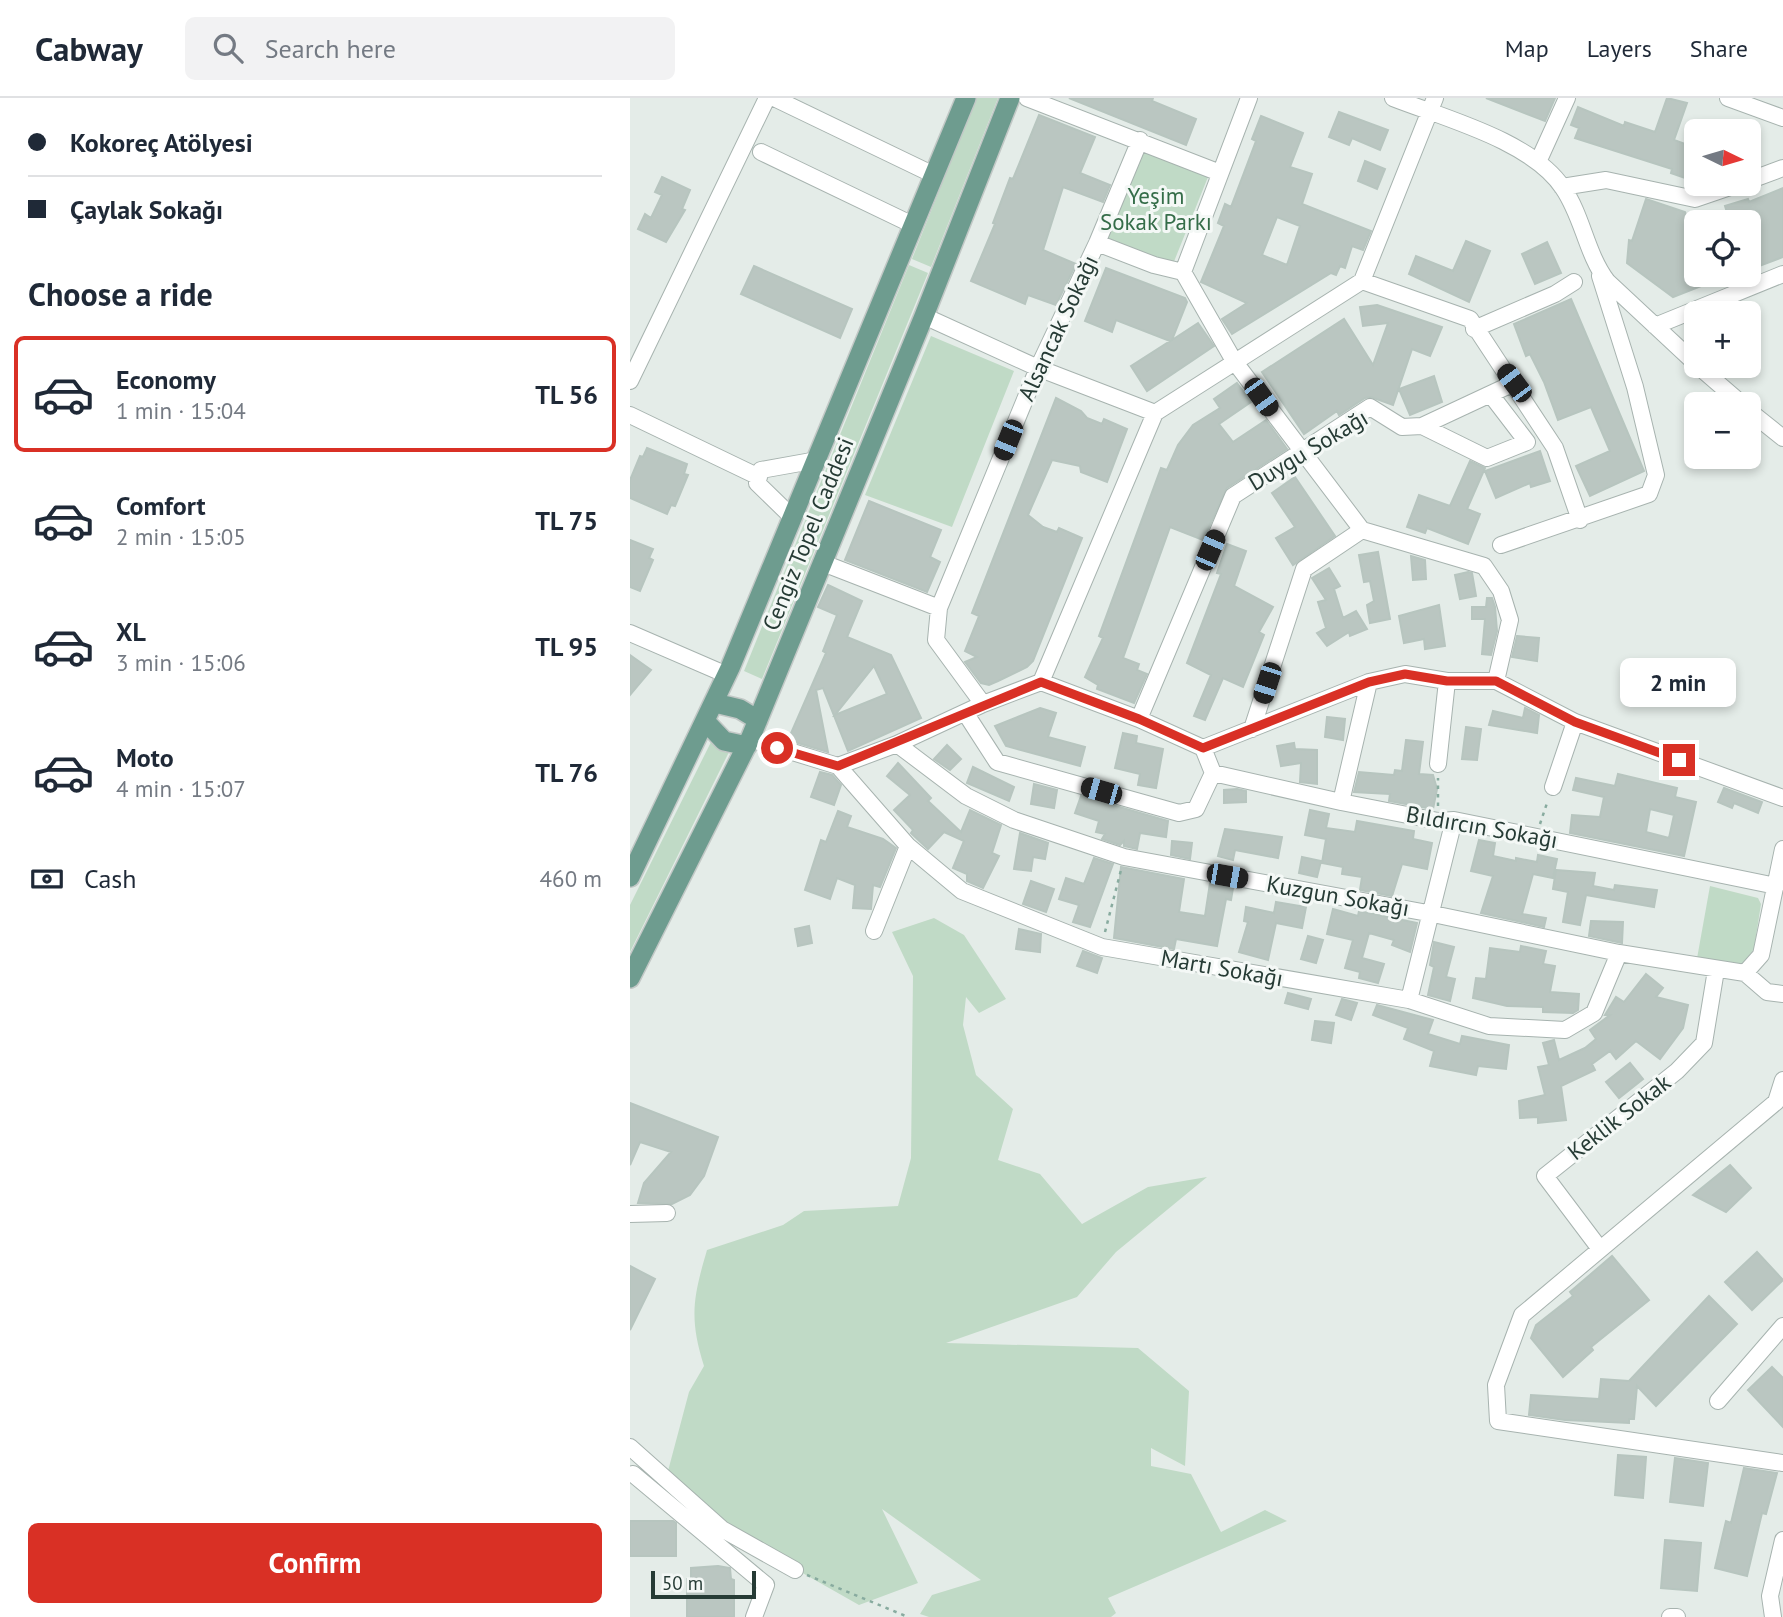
<!DOCTYPE html>
<meta charset="utf-8">
<style>
:root{--surface:#fff;--page:#f2f2f3;--text:#1f2937;--muted:#747a83;--line:#e0e1e3;--accent:#d93025}
body{margin:0;font-family:"PT Sans",sans-serif;background:var(--page);color:var(--text);height:100vh;display:flex;flex-direction:column;font-size:26px;white-space:nowrap}
*{box-sizing:border-box;margin:0}
p{font-size:23px;color:var(--muted)}
.icon{flex:none;width:38px;height:38px;fill:none;stroke:currentColor;stroke-width:2;stroke-linecap:round;stroke-linejoin:round}
.map{position:relative;flex:1;overflow:hidden}
.panel{display:flex;flex-direction:column;background:var(--surface);width:630px}
.panel>*{flex:none}
.hud{display:grid;align-content:center;height:154px;padding:0 28px;background:var(--surface)}
.needle{width:46px;rotate:95deg}
.fabs{position:absolute;left:1054px;top:21px;display:grid;gap:14px}
.fabs a{display:grid;place-items:center;width:77px;height:77px;border-radius:10px;background:var(--surface);box-shadow:0 4px 10px #0003;font-size:35px}
.scale{position:absolute;left:21px;bottom:18px;width:105px;box-sizing:border-box;padding-left:7px;border:4px solid #263b35;border-top:0;font-size:19px;line-height:24px;white-space:nowrap;color:#263b35;-webkit-text-stroke:5px #f4f8f6;paint-order:stroke}
.end{position:absolute;width:32px;height:32px;margin:-16px;border:9px solid #d93025;background:#fff;box-shadow:0 0 0 4px #fff}
.from{border-radius:50%}
.bubble{position:absolute;height:49px;border-radius:10px;background:var(--surface);box-shadow:0 4px 10px #0003;font-size:23px;font-weight:700;line-height:49px;text-align:center}
.car{position:absolute;width:21px;height:42px;margin:-21px -10px;border-radius:9px;box-shadow:0 0 5px 2px #0007;background:linear-gradient(#222 24%,#8ab4d8 0 40%,#222 0 76%,#8ab4d8 0 86%,#222 0)}
.hud b{display:flex;align-items:center;gap:24px;height:66px;font-size:26px}
.hud b+b{border-top:2px solid var(--line)}
.hud i{width:18px;height:18px;background:var(--text)}
ul{padding:0;list-style:none}
li{display:flex;align-items:center;gap:21px;height:116px;margin:0 14px 10px;padding:0 14px;border:4px solid transparent;border-radius:10px}
li div{flex:1}
li b{display:block;font-size:26px}
li em{font-style:normal;font-weight:700}
li.on{border-color:var(--accent)}
li>.icon{width:63px;height:63px;stroke-width:1.5}
h2{padding:0 28px;font-size:32px;line-height:84px}
.pay{display:flex;align-items:center;gap:18px;height:77px;padding:0 28px;font-size:26px}
.pay p{margin-inline-start:auto}
.cta{display:flex;gap:14px;margin-top:auto;padding:14px 28px}
.cta a{flex:1;height:80px;border-radius:10px;background:var(--accent);color:#fff;font-size:28px;font-weight:700;line-height:80px;text-align:center}
header{display:flex;align-items:center;gap:42px;box-sizing:border-box;height:98px;padding:0 35px;background:var(--surface);border-bottom:2px solid var(--line)}
header strong{font-size:33px}
nav{display:flex;gap:38px;margin-inline-start:auto;font-size:24px}
.search{width:490px;height:63px;background:var(--page);display:flex;align-items:center;gap:18px;box-sizing:border-box;padding:0 24px;border-radius:10px;color:var(--muted);font-size:26px}
main{display:flex;flex:1;min-height:0}
.map>svg:first-child{display:block}
.green{fill:#c0dac6}
.building{fill:#bac6c1;stroke:#b7c5bf;stroke-width:2;fill-rule:evenodd}
.lines{fill:none;stroke-linecap:round;stroke-linejoin:round}
.minor-casing{stroke:#a7b3af;stroke-width:18}
.major-casing{stroke:#c2c8c6;stroke-width:22}
.path{stroke:#88ab9f;stroke-width:2.5;stroke-dasharray:3.5 5;stroke-linecap:butt}
.minor{stroke:#fff;stroke-width:16}
.major{stroke:#6e9c8f;stroke-width:19}
.route{stroke:#d93025;stroke-width:9}
.labels{text-anchor:middle;stroke-width:6;stroke-linejoin:round;paint-order:stroke}
.park-label{font-size:23px;fill:#356d49;stroke:#f4f8f6}
.street-label{font-size:23px;fill:#263b35;stroke:#f4f8f6}
</style>
<header>
<strong>Cabway</strong>
<div class="search"><svg class="icon" aria-label="search" viewBox="0 0 24 24"><circle cx="10" cy="10" r="6"/><path d="M15 15l6 6"/></svg>Search here</div>
<nav><a>Map</a><a>Layers</a><a>Share</a></nav>
</header>
<main>
<section class="panel">
<div class="hud">
<b><i class="from"></i>Kokoreç Atölyesi</b>
<b><i></i>Çaylak Sokağı</b>
</div>
<h2>Choose a ride</h2>
<ul>
<li class="on"><svg class="icon" aria-label="car" viewBox="0 0 24 24"><path d="M5 17H2v-5l4-1 3-4h7l3 4 3 1v5h-3M9 17h6M6 11h13"/><circle cx="7" cy="17" r="2"/><circle cx="17" cy="17" r="2"/></svg><div><b>Economy</b><p>1 min · 15:04</p></div><em>TL 56</em></li>
<li><svg class="icon" aria-label="car" viewBox="0 0 24 24"><path d="M5 17H2v-5l4-1 3-4h7l3 4 3 1v5h-3M9 17h6M6 11h13"/><circle cx="7" cy="17" r="2"/><circle cx="17" cy="17" r="2"/></svg><div><b>Comfort</b><p>2 min · 15:05</p></div><em>TL 75</em></li>
<li><svg class="icon" aria-label="car" viewBox="0 0 24 24"><path d="M5 17H2v-5l4-1 3-4h7l3 4 3 1v5h-3M9 17h6M6 11h13"/><circle cx="7" cy="17" r="2"/><circle cx="17" cy="17" r="2"/></svg><div><b>XL</b><p>3 min · 15:06</p></div><em>TL 95</em></li>
<li><svg class="icon" aria-label="car" viewBox="0 0 24 24"><path d="M5 17H2v-5l4-1 3-4h7l3 4 3 1v5h-3M9 17h6M6 11h13"/><circle cx="7" cy="17" r="2"/><circle cx="17" cy="17" r="2"/></svg><div><b>Moto</b><p>4 min · 15:07</p></div><em>TL 76</em></li>
</ul>
<div class="pay"><svg class="icon" aria-label="cash" viewBox="0 0 24 24"><path d="M3 7h18v10H3z"/><circle cx="12" cy="12" r="2"/></svg>Cash<p>460 m</p></div>
<div class="cta"><a>Confirm</a></div>
</section>
<div class="map">
<svg width="1153" height="1519" viewBox="0 0 1153 1519">
<rect width="100%" height="100%" fill="#e4ece8"/>
<path class="green" d="M346,0H368L301,169L282,161Z
M511,52L578,79L541,171L474,144Z
M279,167L298,175L132,581L114,573Z
M301,238L384,273L322,429L235,397Z
M81,644L99,654L0,854V807Z
M1080,788L1128,800L1131,806L1124,851L1112,867L1066,866Z
M304,820L334,837L376,901L349,915L336,899L333,927L346,977L383,1011L368,1062L410,1076L452,1126L518,1089L577,1079L486,1154L447,1199L316,1245L508,1250L559,1293L555,1368L521,1350V1368L561,1376L591,1434L635,1412L657,1423L478,1500L486,1515L481,1519H299L290,1516L302,1497L351,1482L252,1411L288,1485L229,1507L93,1430L38,1373L59,1294L74,1268C59,1220 63,1200 77,1152L153,1127L174,1113L268,1108L281,1060L283,878L262,834Z"/>
<path class="building" d="M439,0H523L522,3L566,21L556,47Z
M856,0H925L915,23Z
M1037,0L1057,5L1044,42L1066,50V81H1058L1041,75L1042,71L945,40L949,30L941,27L948,9L994,28L995,24L1025,34Z
M709,14L758,32L750,52L722,40L719,47L699,39Z
M409,17L465,39L450,75L480,87L473,104L433,89L413,152L446,166L426,207L398,197L395,206L341,183L365,126L363,125L380,80L383,81Z
M631,18L673,35L660,69L682,76L672,106L741,133L733,152L722,148L715,170L710,168L706,177L701,175L602,236L592,221L617,205L571,184L594,128L588,125L595,106L601,109L626,43L622,41ZM647,119L670,128L657,167L632,157Z
M735,63L755,71L747,91L728,83Z
M32,79L60,92L52,111L55,112L36,144L8,131L15,116L21,120L32,97L25,94Z
M1153,90V159L1121,171L1118,124H1100L1095,108L1118,101L1119,104Z
M1016,101L1055,114L1065,140L1059,161L1066,163V177H1076L1079,185L1043,199L997,165L999,142L1002,143Z
M836,143L860,153L839,204L779,176L786,158L823,173Z
M917,144L931,175L905,186L892,156Z
M124,168L222,211L210,240L111,196Z
M476,170L555,200L557,204L542,242L568,225L584,248L517,293L501,268L540,243L486,222L482,234L455,223Z
M941,201L1014,373L960,398L946,368L980,353L961,309L928,322L914,284L900,256L896,258L884,226Z
M747,207L812,229L800,258L782,251L763,307L741,299L735,300L709,317L707,313L674,336L632,274L714,221L743,267L758,225L733,228L730,209Z
M804,278L812,304L780,317L769,291Z
M607,285L621,304L589,326L603,344L636,322L657,351L597,390L573,442L540,429L493,560L509,566L507,572L517,576L504,605L467,591L468,587L455,579L473,540L469,538L531,370L537,372L548,347L563,327L590,310L584,301Z
M426,300L451,313L457,320L472,326L474,321L497,331L477,384L451,374L450,368L422,362L398,417L413,429L427,434L429,430L452,440L403,563L397,569L368,583L359,587L351,585L335,564L347,559L335,553L349,518L342,515Z
M17,350L57,366L54,376L58,377L45,408L41,407L37,416L0,400V382L10,358L13,359Z
M910,353L920,383L901,389L900,385L866,400L855,373Z
M840,363L855,370L837,411L850,416L838,446L797,430L795,435L777,429L789,397L820,408Z
M665,379L705,438L663,467L646,440L665,429L642,395Z
M239,403L311,432L300,459L310,464L297,494L215,462Z
M0,442L23,451L19,460L23,462L10,493L0,489Z
M597,446L616,453L604,488L643,509L629,534L634,537L613,589L593,580L575,622L564,618L581,577L557,565L591,476L587,475Z
M748,454L760,521L740,525L737,507L744,503L740,483L734,484L729,457Z
M781,458L795,462L796,481L783,482Z
M699,470L710,488L704,491L713,520L726,513L737,531L720,538L719,534L697,548L687,535L696,530L688,504L696,502L682,480Z
M838,474L842,475L846,498L830,501L825,477Z
M198,487L232,503L217,539L261,557L291,620L218,653L193,590L186,592L198,654L158,642L196,555L193,553L207,517L188,509ZM244,568L257,596L205,617Z
M857,500H862L865,509L867,533L861,557L852,556L855,521H842V509H856Z
M809,507L815,548L795,551L794,541L774,545L769,518Z
M887,538L909,540L907,563L882,559Z
M0,557L21,572L0,597Z
M410,610L426,615L418,639L455,649L450,668L376,648L365,628Z
M895,610L909,617L907,635L859,627L863,613L893,620Z
M697,619L715,621L713,642L695,639Z
M836,629L851,631L847,662L832,661Z
M493,635L507,638L506,645L533,651L526,690L508,687L510,676L485,670Z
M776,642L793,644L789,676L803,677L807,691L803,711L759,703L760,696L724,694L729,674L764,677L765,672L772,673Z
M664,645L665,651L687,652V686L670,684L671,665L651,668L647,648Z
M317,647L331,661L320,672L304,661Z
M268,665L301,700L298,703L331,734L340,712L371,727L362,755L369,758L353,790L337,783V776L323,770L334,743L314,734L298,751L281,735L283,732L264,712L280,697L257,678Z
M343,669L384,689L379,703L337,685Z
M190,674L202,677L211,687L204,707L181,699Z
M988,676L1047,690L1045,699L1066,704L1054,758L940,735L942,717L970,719L974,699L943,692L946,680L985,688ZM1020,711L1044,717L1039,740L1016,734Z
M404,686L427,692L424,710L401,706Z
M1094,690L1132,704L1128,715L1104,705L1102,710L1088,704Z
M607,691L616,693V704L594,705V692Z
M451,698L538,723L536,739L510,735L507,751L494,748V743L490,747L472,741L475,736L466,734L469,723L445,715Z
M680,712L699,716L696,730L725,734L727,723L784,733L783,741L802,745L797,771L772,766L762,798L730,792L732,779L712,776L713,769L692,765L696,741L675,737Z
M208,713L221,718L217,729L253,741L266,750L250,789L243,787L241,811L223,810L225,787L207,780L200,801L175,792L191,742L196,744Z
M595,731L652,739L648,760L605,752L603,762L588,758Z
M390,735L418,745L415,761L403,759L401,773L384,771Z
M849,742L865,745L863,758L886,763V760L907,764L908,757L927,761L923,780L903,776L892,816L916,820L914,829L851,815L863,778L841,773Z
M542,743L562,745L560,761L541,757Z
M672,759L691,763L687,779L669,775Z
M464,760L483,766L460,829L443,824L449,807L429,801L436,780L454,786Z
M491,769L554,781L549,814L575,818L580,785L603,790L601,802L596,801L587,848L546,841L544,851L484,840Z
M926,772L965,775L963,788L984,792L985,787L1027,792L1024,809L956,797L950,827L933,824L938,794L923,791Z
M401,783L424,791L416,814L393,806Z
M646,804L676,809L672,830L646,825L638,862L609,854L618,824L614,823L616,809L644,815Z
M703,811L728,818L729,813L787,825L780,854L762,847L764,842L739,835L732,860L754,866L748,885L729,880L730,874L715,870L723,842L697,836Z
M961,823L993,824L992,845L959,838Z
M179,828L182,845L168,848L165,831Z
M389,831L411,836L410,854L386,851Z
M678,838L693,842L686,865L671,861Z
M804,844L824,849L816,879L825,881L820,903L798,897L804,869L800,867Z
M891,848L916,853L913,866L925,868L920,894L949,896L948,912L943,915L913,914V909L877,908L843,900L846,880L856,881L860,850L890,854Z
M453,853L472,860L467,875L447,868Z
M1016,876L1033,890L1026,899L1058,907L1053,930L1030,961L1006,943L986,961L980,953L962,966L965,972L931,988L936,1022L908,1025V1019L890,1020L889,1003L915,997L908,969L919,967L913,945L924,942L929,962L955,950L966,941L960,932L980,917H975L986,899L994,904Z
M658,895L681,901L678,911L655,905Z
M712,901L727,905L721,922L706,917Z
M747,907L803,922L798,936L830,946L832,938L879,947L876,971L848,968L846,977L800,968L804,953L774,941L778,930L743,917Z
M685,923L704,925L701,945L682,942Z
M1000,965L1013,981L989,1000L976,984Z
M0,1005L88,1039L74,1078L60,1097L42,1106L8,1105L14,1085L41,1054L10,1044L0,1067Z
M1100,1067L1121,1090L1096,1114L1063,1097Z
M1127,1154L1153,1182L1122,1212L1095,1184Z
M982,1158L1019,1202L961,1249L963,1252L933,1279L901,1240L906,1227L943,1198L940,1194Z
M0,1168L25,1181L0,1232Z
M1079,1198L1107,1226L1026,1308L1007,1288L1004,1321H999V1325L935,1322L899,1317L901,1297L969,1301L971,1281L999,1283Z
M1142,1269L1153,1280V1329L1118,1292Z
M988,1357L1016,1359L1013,1400L985,1397Z
M1045,1360L1078,1365L1073,1408L1040,1404Z
M1114,1370L1147,1375L1136,1416L1132,1415L1117,1478L1085,1470L1096,1423L1101,1425Z
M0,1423H43L46,1425V1458H0Z
M1035,1442L1071,1445L1067,1493L1031,1490Z
M88,1468L100,1470L101,1481L104,1482V1519H57V1481H61V1470Z"/>
<g class="lines">
<defs>
<path id="minor" d="M144,0L304,77
M397,0L590,75
M763,0C814,20 902,43 933,90C953,119 956,155 977,183L1066,266
M1098,0L1153,20
M131,54L283,127
M908,64L937,0
M1118,83L1153,70
M932,89L976,82L1065,101L1109,86
M467,145L524,167L553,174
M553,174L604,263L732,432
M553,174L619,0
M732,183L840,221L925,350L950,422
M294,218L408,270L525,315
M1025,228L1153,176
M844,231L925,196L944,184
M1068,268L1112,306
M0,283L137,0
M1118,312L1153,340
M0,317L129,379
M792,328L884,285
M163,420L127,385L131,372L187,362
M871,447L1019,396L1026,377L1005,289L970,178
M193,465L309,510
M0,535L97,577
M411,584L509,621L573,650L739,584L775,576L817,583H866L945,624L1153,700
M353,606L306,542L309,510L408,270L467,145L510,42
M336,616L367,664L549,715L566,711L583,675
M509,621L603,398L740,309L772,329L792,328L857,360L897,344L861,297
M622,631L674,471L732,432L854,468L871,493L880,522L866,583
M120,641L208,668L267,646L336,698L384,722L494,759L803,816L989,855L1115,875L1137,894L1153,896
M267,646L353,606L411,584L525,315L732,183L805,0
M573,650L583,675L711,704L808,723L824,722L1146,788
M808,666L817,583
M208,668L278,748L332,793L472,849L779,902L859,928L935,932L964,915L989,855
M923,689L945,624
M711,704L739,584
M244,833L278,748
M1115,875L1131,857L1153,751
M779,902L824,722
M1153,982L1146,1004L892,1217L866,1287L868,1323L1153,1365
M0,1116L37,1115
M970,1151L915,1078L1047,973L1074,945L1086,872
M1088,1303L1153,1228
M0,1349L92,1431L165,1472
M3,1376L136,1487L124,1519
M1040,1519H1047
M1143,1519L1140,1498L1153,1442"/>
<path id="major" d="M85,605L110,611L128,622
M76,624L94,643L117,648
M0,779L100,570L336,0
M0,880L120,641L294,218L380,0"/>
</defs>
<use href="#minor" class="minor-casing"/>
<use href="#major" class="major-casing"/>
<path class="path" d="M808,708V680
M910,726L918,702
M475,834L491,772
M177,1477L278,1519"/>
<use href="#minor" class="minor"/>
<use href="#major" class="major"/>
</g>
<g class="lines">
<path class="route" d="M147,650L208,668L411,584L509,621L573,650L739,584L775,576L817,583H866L945,624L1049,662"/>
</g>
<g class="labels">
<g class="park-label">
<text x="526" y="106">Yeşim<tspan x="526" dy="26">Sokak Parkı</tspan></text>
</g>
<g class="street-label">
<text transform="translate(428 230) rotate(-65)" y="8">Alsancak Sokağı</text>
<text transform="translate(678 352) rotate(-31)" y="8">Duygu Sokağı</text>
<text transform="translate(178 436) rotate(-68)" y="8">Cengiz Topel Caddesi</text>
<text transform="translate(852 729) rotate(10)" y="8">Bıldırcın Sokağı</text>
<text transform="translate(708 798) rotate(10)" y="8">Kuzgun Sokağı</text>
<text transform="translate(592 870) rotate(10)" y="8">Martı Sokağı</text>
<text transform="translate(989 1019) rotate(-38)" y="8">Keklik Sokak</text>
</g>
</g>
</svg>
<div class="fabs">
<a><svg class="needle" viewBox="-14 -14 28 28"><path d="M0-13l5 13h-10z" fill="#e53935"/><path d="M0 13l5-13h-10z" fill="#747a83"/></svg></a>
<a><svg class="icon" aria-label="locate" viewBox="0 0 24 24"><circle cx="12" cy="12" r="6"/><path d="M12 2v4M12 18v4M2 12h4M18 12h4"/></svg></a>
<a>+</a>
<a>−</a>
</div>
<div class="scale">50 m</div>
<i class="end from" style="left:147px;top:650px"></i>
<i class="end" style="left:1049px;top:662px"></i>
<div class="bubble" style="left:990px;top:560px;width:116px">2 min</div>
<i class="car" style="left:884px;top:285px;rotate:323deg"></i>
<i class="car" style="left:631px;top:299px;rotate:144deg"></i>
<i class="car" style="left:378px;top:342px;rotate:202deg"></i>
<i class="car" style="left:580px;top:452px;rotate:23deg"></i>
<i class="car" style="left:637px;top:585px;rotate:198deg"></i>
<i class="car" style="left:471px;top:693px;rotate:286deg"></i>
<i class="car" style="left:597px;top:778px;rotate:100deg"></i>
</div>
</main>
